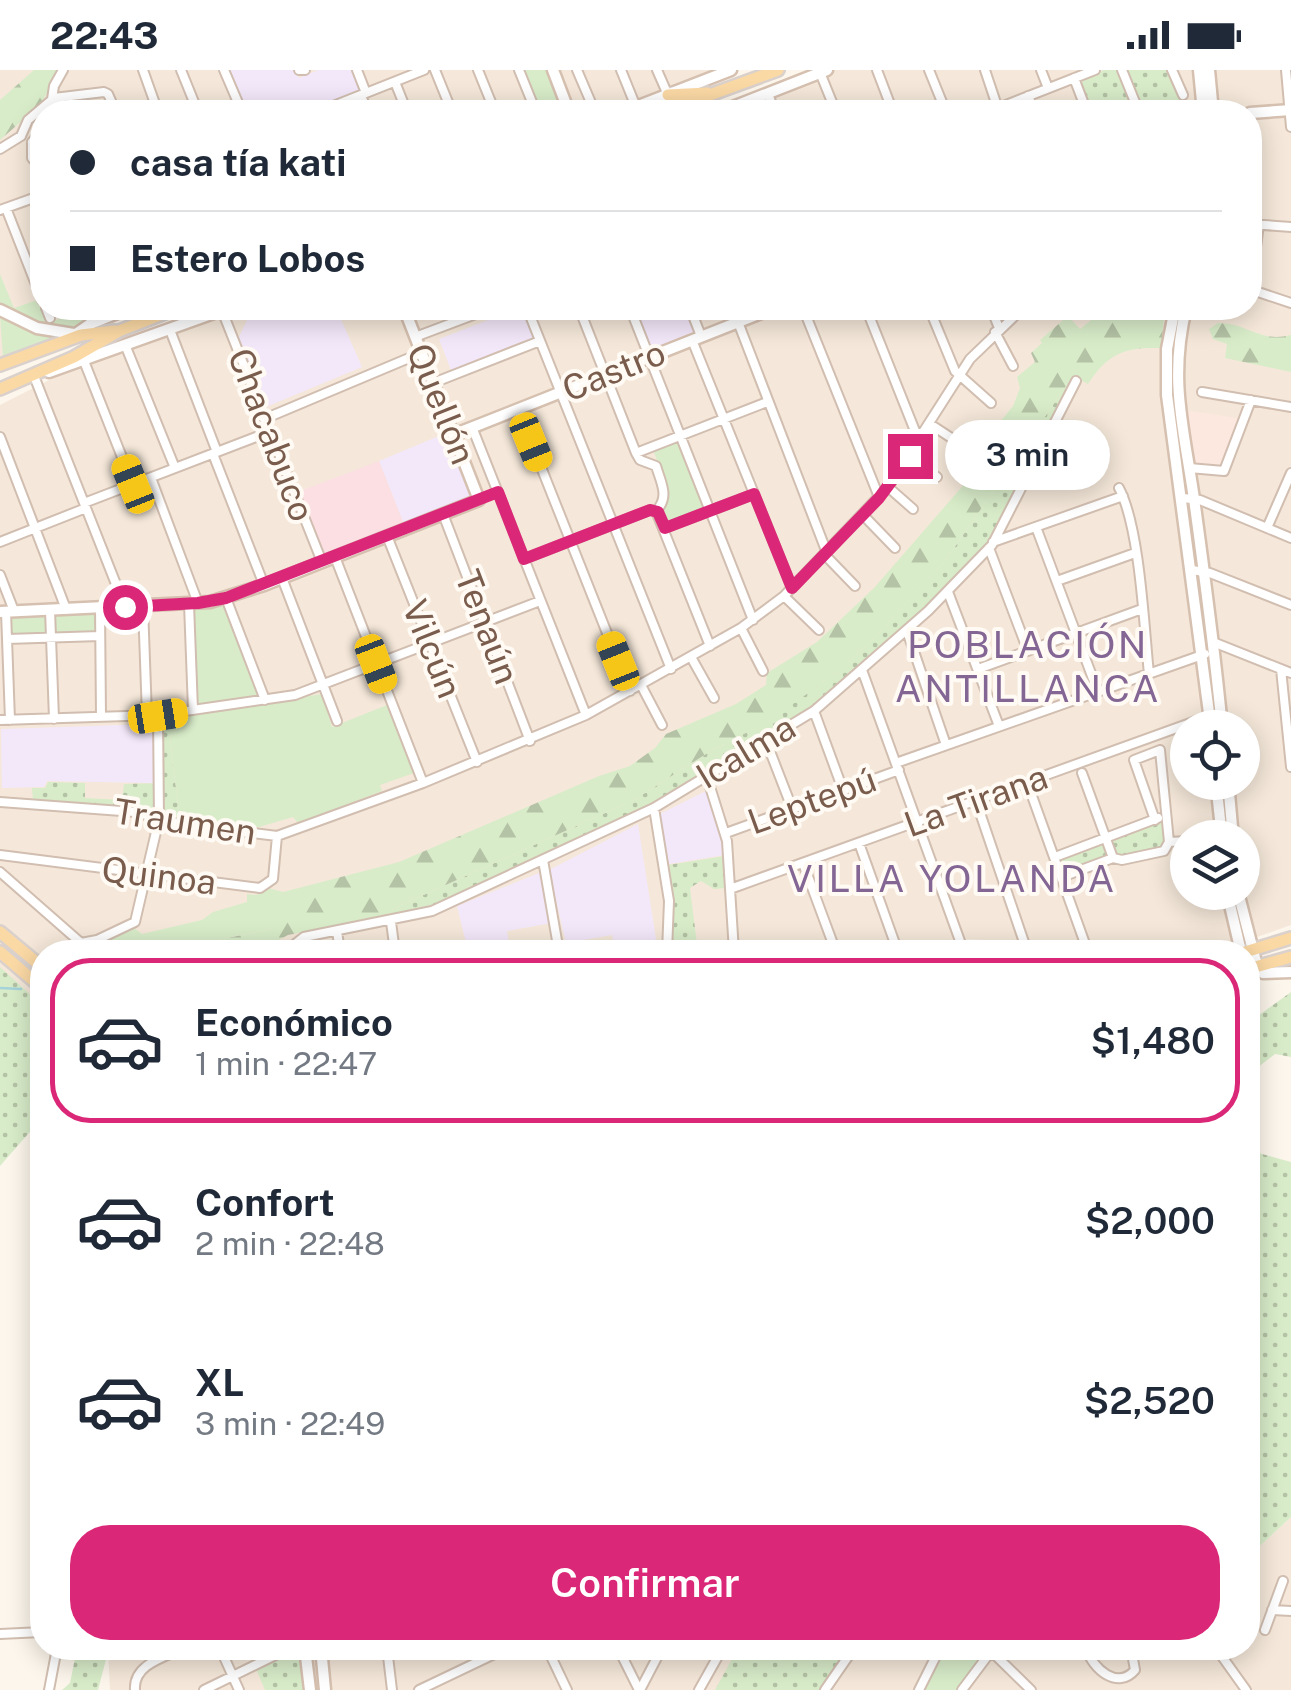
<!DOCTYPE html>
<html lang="es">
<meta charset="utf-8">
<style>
:root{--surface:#fff;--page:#f2f2f3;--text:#1f2937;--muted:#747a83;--line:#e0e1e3;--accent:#db2777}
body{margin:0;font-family:"Public Sans",sans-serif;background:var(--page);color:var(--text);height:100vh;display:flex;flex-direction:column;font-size:38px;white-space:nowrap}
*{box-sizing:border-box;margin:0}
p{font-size:32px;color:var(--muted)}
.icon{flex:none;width:55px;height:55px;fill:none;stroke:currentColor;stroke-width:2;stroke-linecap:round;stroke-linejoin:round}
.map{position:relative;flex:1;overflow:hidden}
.drawer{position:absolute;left:30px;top:870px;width:1230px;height:720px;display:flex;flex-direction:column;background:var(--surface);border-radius:40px;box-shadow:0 5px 25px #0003}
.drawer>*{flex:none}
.hud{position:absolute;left:30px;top:30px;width:1232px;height:220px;border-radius:40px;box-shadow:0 5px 25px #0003;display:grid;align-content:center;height:220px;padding:0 40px;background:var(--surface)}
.controls{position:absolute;left:1170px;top:640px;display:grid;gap:20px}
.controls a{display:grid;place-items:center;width:90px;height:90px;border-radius:50%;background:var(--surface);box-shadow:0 5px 25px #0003;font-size:50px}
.end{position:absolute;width:45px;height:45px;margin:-22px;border:12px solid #db2777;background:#fff;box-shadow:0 0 0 5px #fff}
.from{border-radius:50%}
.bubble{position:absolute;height:70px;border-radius:35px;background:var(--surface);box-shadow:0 5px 25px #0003;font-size:32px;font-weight:600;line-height:70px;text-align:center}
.car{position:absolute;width:30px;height:60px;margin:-30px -15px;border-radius:12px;box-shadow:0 0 8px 2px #0007;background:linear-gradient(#f5c518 24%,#345 0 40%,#f5c518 0 76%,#345 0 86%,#f5c518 0)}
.hud b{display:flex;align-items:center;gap:35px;height:95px;font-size:38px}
.hud b+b{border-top:2px solid var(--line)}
.hud i{width:25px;height:25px;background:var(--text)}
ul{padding:18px 0 0;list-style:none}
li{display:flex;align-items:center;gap:30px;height:165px;margin:0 20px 15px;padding:0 20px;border:5px solid transparent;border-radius:40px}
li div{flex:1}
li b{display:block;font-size:38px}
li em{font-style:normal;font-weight:600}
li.current{border-color:var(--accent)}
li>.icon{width:90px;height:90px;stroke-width:1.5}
.cta{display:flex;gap:20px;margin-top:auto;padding:20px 40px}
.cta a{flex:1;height:115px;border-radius:40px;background:var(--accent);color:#fff;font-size:40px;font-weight:600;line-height:115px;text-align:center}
.status{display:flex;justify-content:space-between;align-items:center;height:70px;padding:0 50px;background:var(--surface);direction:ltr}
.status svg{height:28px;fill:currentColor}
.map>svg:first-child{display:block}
.residential{fill:#f5e8da;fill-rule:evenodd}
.commercial{fill:#fde8e0}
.education{fill:#f3e8fa}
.medical{fill:#fbdfe3}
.grass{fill:url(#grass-dots)}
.forest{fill:url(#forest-firs)}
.park{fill:#d8ecc9}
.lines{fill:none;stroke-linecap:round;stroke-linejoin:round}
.stream{stroke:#a5d3da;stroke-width:2.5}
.street-casing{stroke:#d1beb0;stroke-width:12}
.secondary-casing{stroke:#d6c0b0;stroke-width:15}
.primary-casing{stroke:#dad1cd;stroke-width:16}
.street{stroke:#fff;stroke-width:8}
.secondary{stroke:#fff;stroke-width:10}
.primary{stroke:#fbd9a5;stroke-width:11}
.route{stroke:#db2777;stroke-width:12}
.labels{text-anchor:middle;stroke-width:8;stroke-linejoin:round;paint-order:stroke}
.street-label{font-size:35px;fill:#7a5c4d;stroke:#fffaf3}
.neighbourhood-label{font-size:38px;letter-spacing:2.5px;fill:#846695;stroke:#fffaf3}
</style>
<div class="status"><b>22:43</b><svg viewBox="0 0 49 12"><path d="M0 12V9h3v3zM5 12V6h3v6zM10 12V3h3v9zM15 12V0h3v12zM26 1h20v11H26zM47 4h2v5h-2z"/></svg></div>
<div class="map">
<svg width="1291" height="1620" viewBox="0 0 1291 1620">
<defs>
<pattern id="grass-dots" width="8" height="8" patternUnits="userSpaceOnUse" patternTransform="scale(2.5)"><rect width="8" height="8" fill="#d8ecc9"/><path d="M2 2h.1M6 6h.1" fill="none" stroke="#b4c2a5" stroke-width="1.8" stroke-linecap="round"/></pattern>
<pattern id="forest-firs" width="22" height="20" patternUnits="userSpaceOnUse" patternTransform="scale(2.5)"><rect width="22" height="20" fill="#d8ecc9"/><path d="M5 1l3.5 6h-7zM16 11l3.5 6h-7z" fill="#b4c2a5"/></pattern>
</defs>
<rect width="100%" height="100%" fill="#fdf6ec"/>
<path class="residential" d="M0,0H725L620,42H42V238H124L0,287Z
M834,0H1291V855L1226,878L956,869L880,882H42V933L0,948V335L59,305L233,238H1250V42H728ZM1188,658H1242V712H1188ZM1188,768H1242V822H1188Z
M1291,1447V1620H820L847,1578H1248V1487Z
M108,1578H742L719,1620H110Z"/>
<path class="commercial" d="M1190,341L1242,349L1223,399L1194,395L1187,342Z"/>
<path class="education" d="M229,0H294L299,8L318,0H354L362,19L305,42H248Z
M274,238H336L362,297L266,337L238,269L248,248Z
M519,238H522L534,267L451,300L439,269Z
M634,238H686L696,261L651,279Z
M446,363L472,430L405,457L379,391Z
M153,654V713L47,711L44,717L2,718L1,659Z
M706,721L725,785L669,794L660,744Z
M638,754L658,882H616L612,865L566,873L549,800Z
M539,803L552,853L507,861L509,875L468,881L457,836Z"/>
<path class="medical" d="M379,391L405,457L325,487L298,422Z"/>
<path class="grass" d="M1104,0H1117L1135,42H1092L1081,12Z
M1126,0H1169L1181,30L1175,33L1179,42H1144Z
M1073,306L990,470L946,519L812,638L652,735L618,751L421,842L385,846L399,836L634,730L709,682L770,650L838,601L866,576L945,491Z
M191,645L170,668L179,743L223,748V752L171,748L129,737L33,730L32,718H45L48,712L85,713V728L122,730L124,714L162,713L161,651Z
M1166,747L1164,778L1065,804L1059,789Z
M725,786L726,818L714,819L701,811L690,818L698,882H671L674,842L668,795Z
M0,897L42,935V1048L0,1096Z
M1291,922V987L1275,984L1248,1005V953Z
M1248,1080L1291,1092V1447L1248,1487Z
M77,1578H109L98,1620H62L70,1613Z
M247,1578H302L306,1620H265Z
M738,1578H847L820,1620H715Z"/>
<path class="forest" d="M34,0H60L40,35L0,70V30Z
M1106,238H1165L1161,278C1125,277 1108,283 1088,314L1073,306L945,491L866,576L838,601L771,650L709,682L634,730L399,836L385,846L288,865L256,882H155L263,861L281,854L283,822L399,792L599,706L630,696L655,678L666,664L736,634L766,615L767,603L817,572L874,518L967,411L992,371L996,357L1013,336L1020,318L1017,307L1035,292L1031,283L1042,273L1040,270L1068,246L1080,259Z
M1218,253C1248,253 1259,273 1291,265V302L1225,288L1227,274L1213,269L1209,259Z"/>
<path class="park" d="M522,0H550L565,42H538Z
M0,204L14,238L40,229L46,251L51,252L83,240L88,252C56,263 28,255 0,235Z
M0,246L54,268L3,287Z
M677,370L704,437L702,441L668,453L661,441C673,421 660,399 653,380Z
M225,531L261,627L195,637L191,536Z
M98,540L99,565L9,568L8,543Z
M322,624L332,657L387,635L414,703L380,715L382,721L298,753L293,747L259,757L179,743L170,667L191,645Z
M268,818L283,822L282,854L263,861L155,882H146L140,871L110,882H64L74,871L79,874L133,857L142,864L202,850L213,842L247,832V824L256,825Z
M945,1578H982L985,1582L958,1620H925Z"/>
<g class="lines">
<path class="stream" d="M0,918L21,919"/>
<defs>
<path id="street" d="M143,0L158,42
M181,0L198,42
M224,0L242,42
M299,0H305
M357,0L366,23
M435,0L452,42
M478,0L495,42
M519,0L536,42
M577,0L595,42
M621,0L636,37
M657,0L668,25
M819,0L836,42
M877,0L893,42
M929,0L946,42
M985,0L999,42
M1041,0L1048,18
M1122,0L1139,42
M1172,0L1183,25
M1286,0L1291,57
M1074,8L1087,42
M395,12L407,42
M768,24L775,42
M361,26L368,42
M1028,26L1035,42
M54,28L104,22L108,24L116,42
M54,28L66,42
M50,42L54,16L63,0
M318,42L424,0
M988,42L1095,0
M21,66L28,50L54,28
M32,72V88L42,99
M32,72L42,60
M0,79L21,66
M6,138L42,230
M0,140L42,125
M1250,154L1291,157
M1259,154L1251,216L1255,221L1291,233
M46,238L50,248
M86,238L92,253
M221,238L322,492
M527,238L671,599
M579,238L636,383L640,390L656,396C661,413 670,427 656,441
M630,238L753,550
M690,238L701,266
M803,238L879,427
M866,238L919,371
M929,238L955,301L991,333
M991,238L999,258
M738,252L827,483
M170,260L217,382
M995,262L1013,296
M415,267L492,238
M692,270L792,518
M126,277L175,398
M84,291L133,415
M34,306L125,537
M433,313L540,271
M1202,322L1291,337
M518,339L630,621
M264,349L421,283
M930,354L962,375
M472,357L586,645
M0,367L66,539
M636,383L767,332
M213,384L264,515
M910,387L937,407
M1189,398L1224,401L1251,330
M1029,401L1085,378
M151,408L198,533
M888,417L913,439
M1119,418C1140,458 1144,556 1149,604
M1183,428L1200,430L1291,468
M84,433L269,362
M656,441L710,576
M443,444L530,671
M863,445L895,478
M1036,457L1098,622
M665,458L754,424
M1267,458L1291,403
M387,466L477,692
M0,472L86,438
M993,472L1123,426
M989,478L1028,581
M825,485L855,516
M335,487L423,713
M524,489L650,440L656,441
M1192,500L1210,503L1291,535
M0,505L14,541
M282,508L337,651
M1057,511L1135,483
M948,522L999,656
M784,526L819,560
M226,528L265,630
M189,534L193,640
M143,536L147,646
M100,538L101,647
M50,540L54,649
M6,542L10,650
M741,558L763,601
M907,561L946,675
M7,569L100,566
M1213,572L1291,603
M691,587L714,628
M978,599L1142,539
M1281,599L1291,697
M862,600L964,882
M641,615L662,655
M814,641L843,720
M0,650L158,645L295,625L540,531
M766,671L792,738
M896,693L1205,584
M1082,703L1113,788L1122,790L1164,781L1169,772L1160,680L1134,690L1155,750
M706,704L727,771L734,882
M1027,712L1088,882
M976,731L1027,881
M0,732L135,742L174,753L277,766L423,713L586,645L741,558L784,526L888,417L970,289L1023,238
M654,738L669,831L667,882
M726,763L899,700
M1169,772L1188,771
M859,773L898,882
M0,785L260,818L273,809L277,766
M1055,787L1158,748
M543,790L559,882
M803,793L836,882
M0,802L81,873L97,870L135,852L159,749L158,645
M1062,807L1113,788
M730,819L1221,642
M391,852L395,882
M337,861L340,882
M285,882L304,867L432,841L654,738L814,641L928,541L992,475L1076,311
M1272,1540L1291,1541
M1265,1560L1283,1511
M0,1564L42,1562
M220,1578L239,1620
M387,1578L392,1620
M547,1578L567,1620
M618,1578L639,1620
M988,1578L1031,1620
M1086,1578C1093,1600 1118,1620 1135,1600L1131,1578
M1216,1578L1246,1620
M49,1620L57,1578
M135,1620C133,1594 165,1587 184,1578
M204,1620L290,1578
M419,1620L507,1578
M640,1620L662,1578
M699,1620L717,1588
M825,1620L854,1578
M919,1620L940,1578
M962,1620L992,1580"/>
<path id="secondary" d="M553,0L569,42
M1199,0L1203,42
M1209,0L1213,42
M623,42L731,0
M720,42L827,0
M1250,43L1291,40
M1175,238L1167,279V325L1211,658
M1186,238C1168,313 1185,362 1195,436C1205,509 1215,583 1222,658
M0,240L37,258L80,265
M73,266L92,253L130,238
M49,302L228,238
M453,365L774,238
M0,542L210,532L264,515L479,430L404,238
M1216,712L1222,768
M1228,712L1233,768
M1227,822L1241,882
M1238,822L1256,892L1268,903
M1263,903L1291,902
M305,1578L310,1620
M321,1578L325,1620"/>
<path id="primary" d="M668,25L707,23
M663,42L778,0
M0,295L81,265L115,261
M0,319L74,287L119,261L178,238
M0,862L42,897
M0,882L42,918
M945,882L972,879L1067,882
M1245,882L1291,868
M1248,899L1291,887"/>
</defs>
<use href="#street" class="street-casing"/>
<use href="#secondary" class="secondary-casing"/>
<use href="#primary" class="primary-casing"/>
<use href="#street" class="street"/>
<use href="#secondary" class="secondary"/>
<use href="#primary" class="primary"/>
</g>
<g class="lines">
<path class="route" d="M125,537L198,533L226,528L498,422L524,489L650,440L658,442L665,458L754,424L792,518L879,428L910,386"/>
</g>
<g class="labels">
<g class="street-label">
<text transform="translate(614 301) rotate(-22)" y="12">Castro</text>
<text transform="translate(441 334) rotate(68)" y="12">Quellón</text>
<text transform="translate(271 365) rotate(69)" y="12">Chacabuco</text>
<text transform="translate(487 557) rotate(69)" y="12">Tenaún</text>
<text transform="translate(432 579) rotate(68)" y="12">Vilcún</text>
<text transform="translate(746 682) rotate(-31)" y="12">Icalma</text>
<text transform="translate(812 731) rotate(-20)" y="12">Leptepú</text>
<text transform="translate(976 731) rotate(-20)" y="12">La Tirana</text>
<text transform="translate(185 752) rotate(9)" y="12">Traumen</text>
<text transform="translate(159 806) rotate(7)" y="12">Quinoa</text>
</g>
<g class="neighbourhood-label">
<text x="1028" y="588">POBLACIÓN<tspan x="1028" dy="44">ANTILLANCA</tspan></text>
<text x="952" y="822">VILLA YOLANDA</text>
</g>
</g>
</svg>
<div class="controls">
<a><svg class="icon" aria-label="locate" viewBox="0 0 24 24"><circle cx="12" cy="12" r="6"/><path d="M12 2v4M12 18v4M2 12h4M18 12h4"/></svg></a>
<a><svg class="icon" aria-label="layers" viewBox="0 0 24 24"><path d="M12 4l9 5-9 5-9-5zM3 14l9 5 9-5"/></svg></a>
</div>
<i class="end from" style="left:125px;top:537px"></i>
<i class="end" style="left:910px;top:386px"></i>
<div class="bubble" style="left:945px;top:350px;width:165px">3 min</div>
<i class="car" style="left:531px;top:372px;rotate:158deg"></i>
<i class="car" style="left:133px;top:414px;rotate:338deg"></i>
<i class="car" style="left:618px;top:591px;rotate:338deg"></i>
<i class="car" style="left:376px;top:594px;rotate:159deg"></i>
<i class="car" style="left:158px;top:646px;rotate:81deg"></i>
<div class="hud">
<b><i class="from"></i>casa tía kati</b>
<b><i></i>Estero Lobos</b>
</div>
<section class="drawer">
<ul>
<li class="current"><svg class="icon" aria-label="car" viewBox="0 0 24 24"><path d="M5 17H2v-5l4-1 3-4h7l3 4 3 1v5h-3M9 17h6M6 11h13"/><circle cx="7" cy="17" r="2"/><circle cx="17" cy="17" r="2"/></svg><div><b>Económico</b><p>1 min · 22:47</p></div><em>$1,480</em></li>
<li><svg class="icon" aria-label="car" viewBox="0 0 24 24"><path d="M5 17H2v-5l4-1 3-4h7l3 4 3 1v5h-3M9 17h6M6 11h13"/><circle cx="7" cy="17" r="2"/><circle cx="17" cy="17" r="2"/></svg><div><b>Confort</b><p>2 min · 22:48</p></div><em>$2,000</em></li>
<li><svg class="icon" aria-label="car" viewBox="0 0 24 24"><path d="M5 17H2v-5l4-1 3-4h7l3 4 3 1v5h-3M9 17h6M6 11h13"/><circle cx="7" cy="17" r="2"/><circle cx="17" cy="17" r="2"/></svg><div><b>XL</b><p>3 min · 22:49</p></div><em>$2,520</em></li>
</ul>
<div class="cta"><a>Confirmar</a></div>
</section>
</div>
